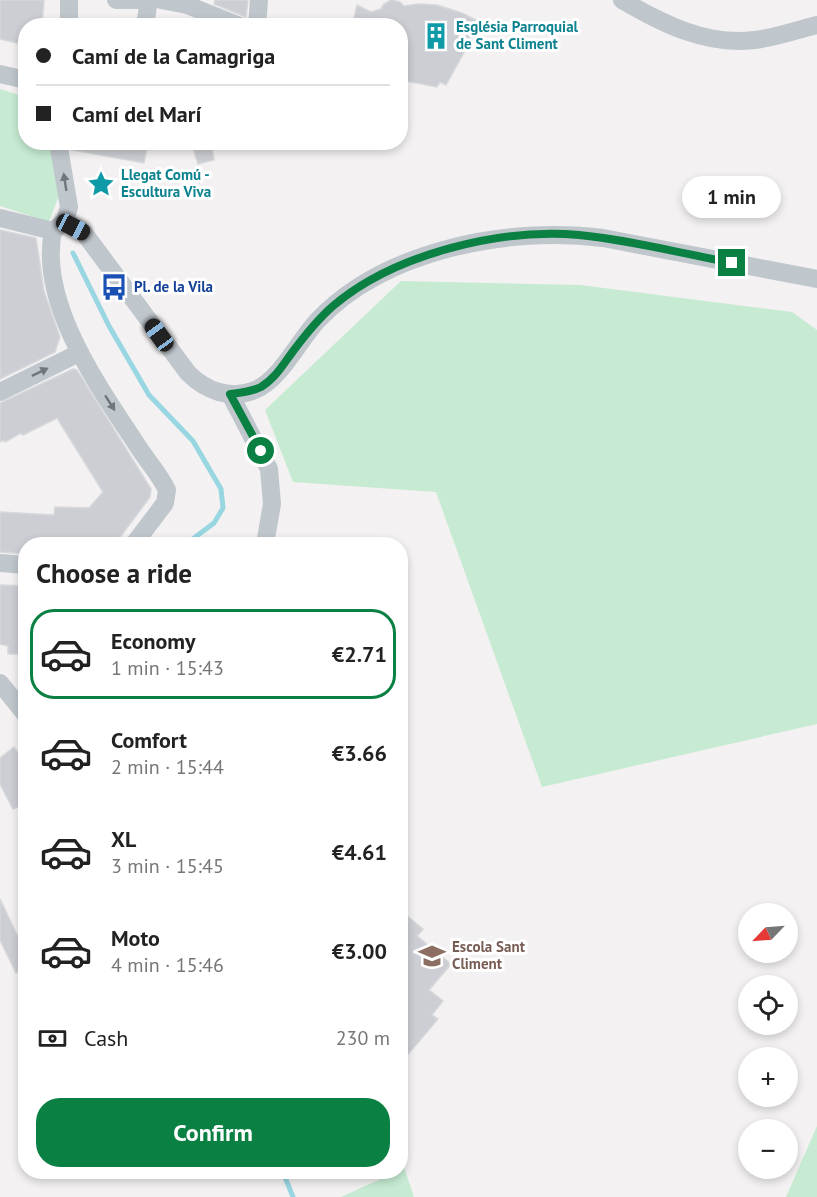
<!DOCTYPE html>
<meta charset="utf-8">
<style>
:root{--surface:#fff;--page:#f6f6f6;--text:#222;--muted:#767676;--line:#e0e0e0;--accent:#0b8043}
body{margin:0;font-family:"PT Sans",sans-serif;background:var(--page);color:var(--text);height:100vh;display:flex;flex-direction:column;font-size:22px;white-space:nowrap}
*{box-sizing:border-box;margin:0}
p{font-size:20px;color:var(--muted)}
.icon{flex:none;width:33px;height:33px;fill:none;stroke:currentColor;stroke-width:2;stroke-linecap:round;stroke-linejoin:round}
.map{position:relative;flex:1;overflow:hidden}
.drawer{position:absolute;left:18px;top:537px;width:390px;height:642px;display:flex;flex-direction:column;background:var(--surface);border-radius:24px;box-shadow:0 3px 9px #0003}
.drawer>*{flex:none}
.banner{position:absolute;left:18px;top:18px;width:390px;height:132px;border-radius:24px;box-shadow:0 3px 9px #0003;display:grid;align-content:center;height:132px;padding:0 18px;background:var(--surface)}
.needle{width:39px;rotate:245deg}
.buttons{position:absolute;left:738px;top:903px;display:grid;gap:12px}
.buttons a{display:grid;place-items:center;width:60px;height:60px;border-radius:50%;background:var(--surface);box-shadow:0 3px 9px #0003;font-size:30px}
.end{position:absolute;width:27px;height:27px;margin:-14px;border:8px solid #0b8043;background:#fff;box-shadow:0 0 0 3px #fff}
.from{border-radius:50%}
.bubble{position:absolute;height:42px;border-radius:21px;background:var(--surface);box-shadow:0 3px 9px #0003;font-size:20px;font-weight:700;line-height:42px;text-align:center}
.car{position:absolute;width:18px;height:36px;margin:-18px -9px;border-radius:8px;box-shadow:0 0 4px 2px #0007;background:linear-gradient(#222 24%,#8ab4d8 0 40%,#222 0 76%,#8ab4d8 0 86%,#222 0)}
.banner b{display:flex;align-items:center;gap:21px;height:57px;font-size:22px}
.banner b+b{border-top:2px solid var(--line)}
.banner i{width:15px;height:15px;background:var(--text)}
ul{padding:0;list-style:none}
li{display:flex;align-items:center;gap:18px;height:90px;margin:0 12px 9px;padding:0 6px;border:3px solid transparent;border-radius:24px}
li div{flex:1}
li b{display:block;font-size:22px}
li em{font-style:normal;font-weight:700}
li.active{border-color:var(--accent)}
li>.icon{width:54px;height:54px;stroke-width:1.5}
h2{padding:0 18px;font-size:27px;line-height:72px}
.pay{display:flex;align-items:center;gap:15px;height:66px;padding:0 18px;font-size:22px}
.pay p{margin-inline-start:auto}
.cta{display:flex;gap:12px;margin-top:auto;padding:12px 18px}
.cta a{flex:1;height:69px;border-radius:24px;background:var(--accent);color:#fff;font-size:24px;font-weight:700;line-height:69px;text-align:center}
.map>svg:first-child{display:block}
.green{fill:#c6ebd2}
.lines{fill:none;stroke-linecap:round;stroke-linejoin:round}
.stream{stroke:#98d6e2;stroke-width:5}
.building{fill:#ccced3;stroke:#d6d8db;stroke-width:1.5}
.minor{stroke:#bfc6cc;stroke-width:18}
.oneway{fill:#6e777e}
.route{stroke:#0b8043;stroke-width:8}
.labels{text-anchor:middle;stroke-width:6;stroke-linejoin:round;paint-order:stroke}
.culture-label{font-size:15px;font-weight:bold;fill:#0d838f;stroke:#fff;text-anchor:start}
.transit-label{font-size:15px;font-weight:bold;fill:#164399;stroke:#fff;text-anchor:start}
.education-label{font-size:15px;font-weight:bold;fill:#785e54;stroke:#fff;text-anchor:start}
</style>
<div class="map">
<svg width="817" height="1197" viewBox="0 0 817 1197">
<rect width="100%" height="100%" fill="#f3f1f1"/>
<path class="green" d="M0,89L25,97L26,142L52,143L59,195L49,222L0,206Z
M401,281L580,285L792,312L817,330V724L542,787L436,492L293,482L265,410Z
M817,1126V1197H786Z
M404,1167L414,1197H341L396,1172H400L401,1169Z"/>
<g class="lines">
<path class="stream" d="M73,253L109,326L149,395L193,441L221,489L223,508L214,523L186,544
M283,1172L293,1197"/>
</g>
<path class="building" d="M0,0H44L42,26H26V45L0,39Z
M215,0H248L246,17L214,4Z
M391,0L400,2L404,6L418,4L437,5L462,13L478,21L467,47L446,85L440,82L437,87L400,80V26H352L357,5L371,12L381,9L384,4Z
M73,142H148L144,163L72,150Z
M191,142H211L214,160L198,164Z
M0,230L36,238L44,291L60,337L55,352L0,379Z
M73,369L77,370L151,489L150,497L115,544H26V554L0,552V512L54,515L55,507L89,508L103,492L57,418L23,435L21,433L5,442L4,440L0,442V403Z
M0,585L26,586V654H8V646L0,644Z
M14,747L26,765V804L13,809L0,784V758Z
M0,899L22,945L26,943V968L16,973L0,940Z
M400,910L423,929L417,936L451,964L429,990L443,1001L432,1015L438,1019L400,1064Z"/>
<g class="lines">
<path class="minor" d="M116,0H146
M161,0L187,5L240,26
M622,0C661,23 706,46 754,40C775,38 796,30 817,25
M67,26L69,19V0
M145,26L149,0
M257,26L259,0
M0,74L26,80
M58,142L69,207L65,221
M0,218L53,231
M65,221L84,233L188,373C206,391 230,400 255,390C281,379 299,340 318,320C386,249 510,226 603,238L817,279
M65,221L53,231C38,304 101,390 139,448C148,462 160,475 167,490L165,503L134,544
M0,392L79,353
M230,394L269,469L272,504L265,544
M0,563L26,565
M0,683L26,715"/>
</g>
<defs><path id="oneway-solid" d="M-6-.8H1V-3.2L6.5 0L1 3.2V.8H-6Z" transform="scale(1.5)"/></defs>
<g class="oneway">
<use href="#oneway-solid" transform="translate(65 182) rotate(-99)"/>
<use href="#oneway-solid" transform="translate(40 372) rotate(-26)"/>
<use href="#oneway-solid" transform="translate(110 403) rotate(57)"/>
</g>
<g class="lines">
<path class="route" d="M261,451L230,394C240,393 251,392 261,387C276,378 284,363 294,350C306,334 318,319 333,306C394,254 500,228 579,235C630,240 681,253 732,263"/>
</g>
<defs>
<symbol id="building-bare" viewBox="-9 -9 18 18"><path d="M-4-6H4V6H1V3H-1V6H-4ZM-2.5-4.3h1.7v1.8h-1.7ZM.8-4.3h1.7v1.8H.8ZM-2.5-1h1.7V.8h-1.7ZM.8-1h1.7V.8H.8Z" fill="#0f9aa8" stroke="#fff" stroke-width="2.5" paint-order="stroke"/></symbol>
<symbol id="sight-bare" viewBox="-9 -9 18 18"><path d="M0-6L1.8-2.2L6-1.7L2.9 1.2L3.7 5.4L0 3.3L-3.7 5.4L-2.9 1.2L-6-1.7L-1.8-2.2Z" fill="#0f9aa8" stroke="#fff" stroke-width="2.5" paint-order="stroke"/></symbol>
<symbol id="bus-bare" viewBox="-9 -9 18 18"><path d="M-5-6H5V4H4V6H2V4H-2V6H-4V4H-5ZM-3.5-4V0h7V-4ZM-3.5 1.2v1.5H-2V1.2ZM2 1.2v1.5H3.5V1.2Z" fill="#1a4fb4" stroke="#fff" stroke-width="2.5" paint-order="stroke"/></symbol>
<symbol id="school-bare" viewBox="-9 -9 18 18"><path d="M0-5L7-2L0 1L-7-2ZM-4 1L0 2.5L4 1V4Q0 6-4 4Z" fill="#8d6e63" stroke="#fff" stroke-width="2.5" paint-order="stroke"/></symbol>
</defs>
<g fill-rule="evenodd">
<use href="#building-bare" x="417" y="17" width="38" height="38"/>
<use href="#sight-bare" x="82" y="165" width="38" height="38"/>
<use href="#bus-bare" x="95" y="268" width="38" height="38"/>
<use href="#school-bare" x="413" y="937" width="38" height="38"/>
</g>
<g class="labels">
<g class="culture-label">
<text x="456" y="32">Església Parroquial<tspan x="456" dy="17">de Sant Climent</tspan></text>
<text x="121" y="180">Llegat Comú -<tspan x="121" dy="17">Escultura Viva</tspan></text>
</g>
<g class="transit-label">
<text x="134" y="292">Pl. de la Vila</text>
</g>
<g class="education-label">
<text x="452" y="952">Escola Sant<tspan x="452" dy="17">Climent</tspan></text>
</g>
</g>
</svg>
<div class="buttons">
<a><svg class="needle" viewBox="-14 -14 28 28"><path d="M0-13l5 13h-10z" fill="#e53935"/><path d="M0 13l5-13h-10z" fill="#767676"/></svg></a>
<a><svg class="icon" aria-label="locate" viewBox="0 0 24 24"><circle cx="12" cy="12" r="6"/><path d="M12 2v4M12 18v4M2 12h4M18 12h4"/></svg></a>
<a>+</a>
<a>−</a>
</div>
<i class="end from" style="left:261px;top:451px"></i>
<i class="end" style="left:732px;top:263px"></i>
<div class="bubble" style="left:682px;top:176px;width:99px">1 min</div>
<i class="car" style="left:73px;top:227px;rotate:118deg"></i>
<i class="car" style="left:159px;top:335px;rotate:324deg"></i>
<div class="banner">
<b><i class="from"></i>Camí de la Camagriga</b>
<b><i></i>Camí del Marí</b>
</div>
<section class="drawer">
<h2>Choose a ride</h2>
<ul>
<li class="active"><svg class="icon" aria-label="car" viewBox="0 0 24 24"><path d="M5 17H2v-5l4-1 3-4h7l3 4 3 1v5h-3M9 17h6M6 11h13"/><circle cx="7" cy="17" r="2"/><circle cx="17" cy="17" r="2"/></svg><div><b>Economy</b><p>1 min · 15:43</p></div><em>€2.71</em></li>
<li><svg class="icon" aria-label="car" viewBox="0 0 24 24"><path d="M5 17H2v-5l4-1 3-4h7l3 4 3 1v5h-3M9 17h6M6 11h13"/><circle cx="7" cy="17" r="2"/><circle cx="17" cy="17" r="2"/></svg><div><b>Comfort</b><p>2 min · 15:44</p></div><em>€3.66</em></li>
<li><svg class="icon" aria-label="car" viewBox="0 0 24 24"><path d="M5 17H2v-5l4-1 3-4h7l3 4 3 1v5h-3M9 17h6M6 11h13"/><circle cx="7" cy="17" r="2"/><circle cx="17" cy="17" r="2"/></svg><div><b>XL</b><p>3 min · 15:45</p></div><em>€4.61</em></li>
<li><svg class="icon" aria-label="car" viewBox="0 0 24 24"><path d="M5 17H2v-5l4-1 3-4h7l3 4 3 1v5h-3M9 17h6M6 11h13"/><circle cx="7" cy="17" r="2"/><circle cx="17" cy="17" r="2"/></svg><div><b>Moto</b><p>4 min · 15:46</p></div><em>€3.00</em></li>
</ul>
<div class="pay"><svg class="icon" aria-label="cash" viewBox="0 0 24 24"><path d="M3 7h18v10H3z"/><circle cx="12" cy="12" r="2"/></svg>Cash<p>230 m</p></div>
<div class="cta"><a>Confirm</a></div>
</section>
</div>
